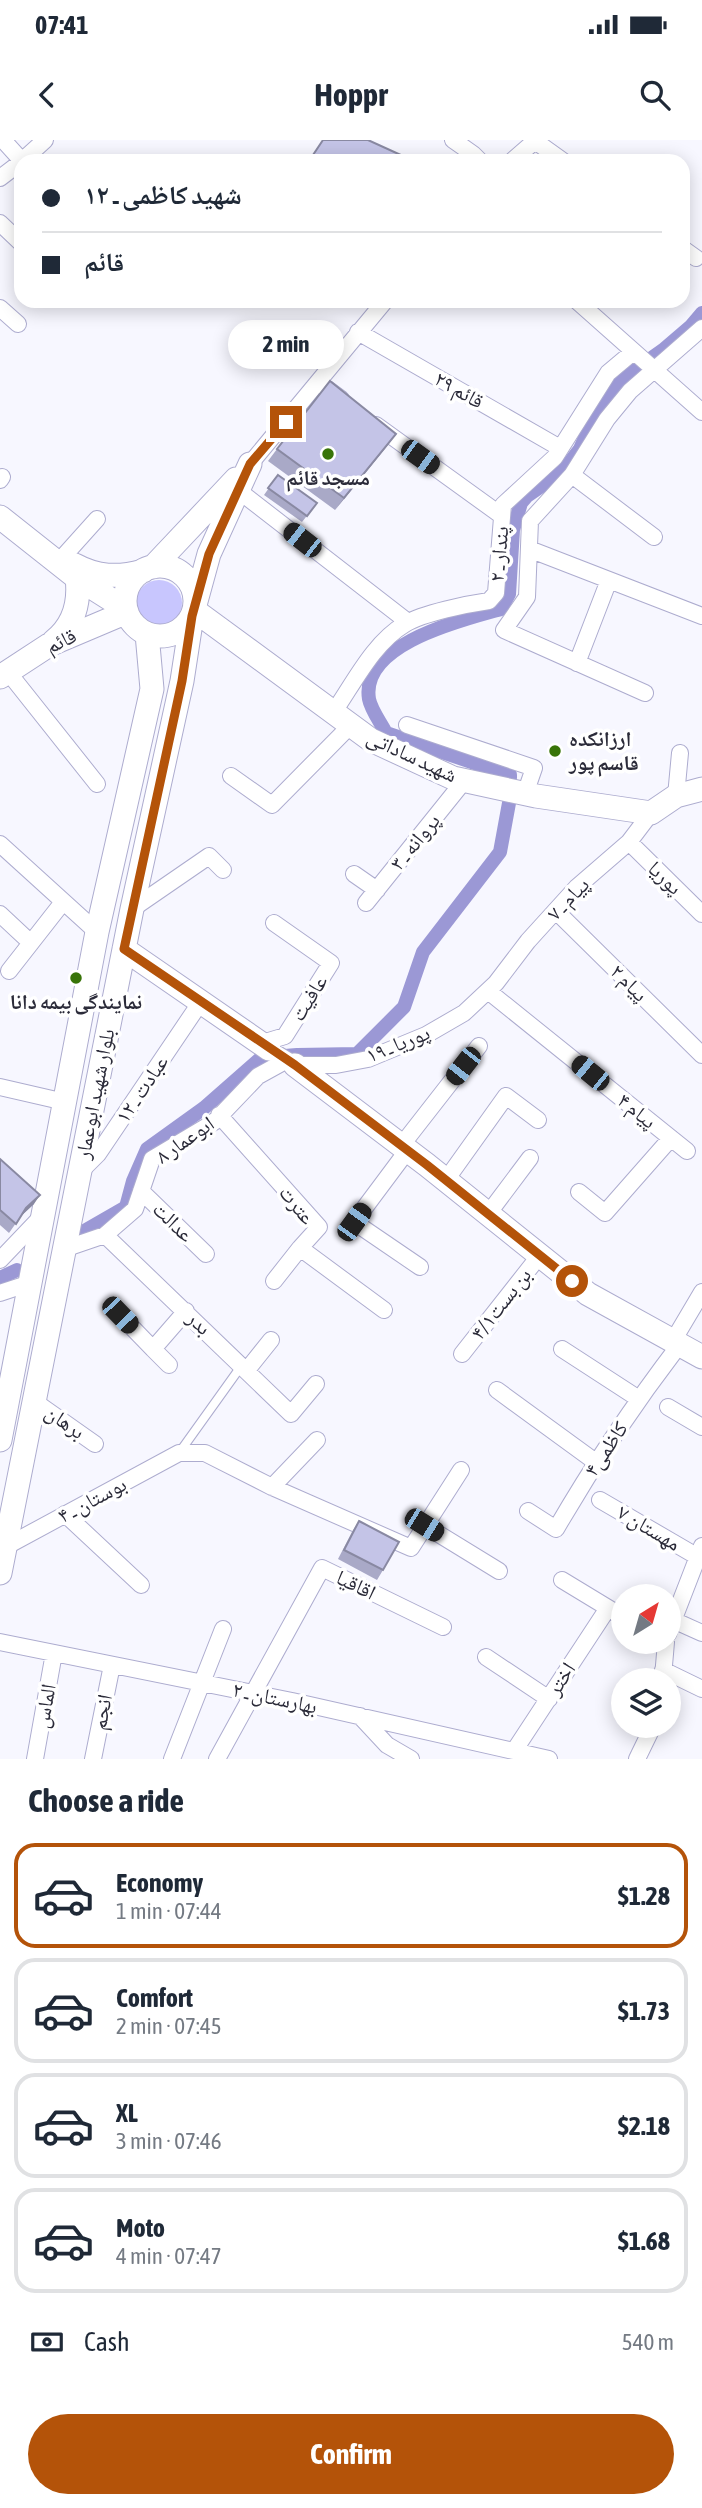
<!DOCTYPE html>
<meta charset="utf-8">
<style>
:root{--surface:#fff;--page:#f2f2f3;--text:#1f2937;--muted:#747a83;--line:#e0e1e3;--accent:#b45309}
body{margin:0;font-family:"Asap Condensed","Noto Naskh Arabic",sans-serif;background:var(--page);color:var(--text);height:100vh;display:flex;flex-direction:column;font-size:26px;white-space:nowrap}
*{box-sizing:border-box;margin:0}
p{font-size:23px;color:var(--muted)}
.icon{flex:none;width:38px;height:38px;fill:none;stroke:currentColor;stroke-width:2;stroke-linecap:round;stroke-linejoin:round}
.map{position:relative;height:1619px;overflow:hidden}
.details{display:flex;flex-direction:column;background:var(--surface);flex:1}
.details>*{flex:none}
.top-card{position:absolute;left:14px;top:14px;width:676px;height:154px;border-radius:21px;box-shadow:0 4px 18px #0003;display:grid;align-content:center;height:154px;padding:0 28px;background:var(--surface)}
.needle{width:46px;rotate:37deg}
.controls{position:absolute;left:611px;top:1444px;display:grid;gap:14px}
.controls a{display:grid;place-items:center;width:70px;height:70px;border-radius:50%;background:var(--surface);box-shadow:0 4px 18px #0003;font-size:35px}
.end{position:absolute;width:32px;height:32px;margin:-16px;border:9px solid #b45309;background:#fff;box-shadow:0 0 0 4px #fff}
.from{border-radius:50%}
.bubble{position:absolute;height:49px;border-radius:24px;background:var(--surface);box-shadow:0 4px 18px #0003;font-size:23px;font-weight:700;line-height:49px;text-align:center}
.car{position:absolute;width:21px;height:42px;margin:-21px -10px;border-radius:9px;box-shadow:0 0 5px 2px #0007;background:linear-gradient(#222 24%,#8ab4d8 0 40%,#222 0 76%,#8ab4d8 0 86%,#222 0)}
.top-card b{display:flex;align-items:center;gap:24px;height:66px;font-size:26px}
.top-card b+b{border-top:2px solid var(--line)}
.top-card i{width:18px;height:18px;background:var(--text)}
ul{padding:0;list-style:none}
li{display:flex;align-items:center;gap:21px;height:105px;margin:0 14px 10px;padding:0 14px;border:4px solid var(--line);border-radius:21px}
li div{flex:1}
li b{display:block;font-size:26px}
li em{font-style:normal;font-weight:700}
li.active{border-color:var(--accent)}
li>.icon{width:63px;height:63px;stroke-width:1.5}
h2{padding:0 28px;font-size:32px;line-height:84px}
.pay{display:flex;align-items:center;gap:18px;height:77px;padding:0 28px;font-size:26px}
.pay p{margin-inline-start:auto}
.button{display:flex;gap:14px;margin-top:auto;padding:14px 28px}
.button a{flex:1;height:80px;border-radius:42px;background:var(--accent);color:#fff;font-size:28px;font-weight:700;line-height:80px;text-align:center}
.status{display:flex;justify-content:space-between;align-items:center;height:49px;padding:0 35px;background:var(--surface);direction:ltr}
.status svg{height:19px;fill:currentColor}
header{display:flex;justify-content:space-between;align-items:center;height:91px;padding:0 28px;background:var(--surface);font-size:32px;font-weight:700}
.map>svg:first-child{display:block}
.green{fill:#c8c6fe}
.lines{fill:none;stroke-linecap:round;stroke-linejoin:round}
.canal{stroke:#9b98d5;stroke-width:14}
.lane-casing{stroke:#adaccf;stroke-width:10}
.street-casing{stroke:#adaccf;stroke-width:18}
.secondary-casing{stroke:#adaccf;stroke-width:25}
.lane{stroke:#fff;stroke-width:8}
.street{stroke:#fff;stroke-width:16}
.secondary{stroke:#fff;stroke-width:23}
.wall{fill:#a9a9c7}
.shaded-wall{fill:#8989a2}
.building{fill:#c4c4e7;stroke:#8989a2;stroke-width:2}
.route{stroke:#b45309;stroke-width:9}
.poi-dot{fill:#387408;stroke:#fff;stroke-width:2.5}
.labels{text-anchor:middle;stroke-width:7;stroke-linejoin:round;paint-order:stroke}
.street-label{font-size:21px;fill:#2b2b39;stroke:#fff}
.poi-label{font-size:21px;font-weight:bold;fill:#2b2b39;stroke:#fff}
</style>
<div class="status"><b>07:41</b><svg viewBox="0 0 49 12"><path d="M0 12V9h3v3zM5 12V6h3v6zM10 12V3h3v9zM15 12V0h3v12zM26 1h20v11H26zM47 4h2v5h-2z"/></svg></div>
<header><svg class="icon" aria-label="back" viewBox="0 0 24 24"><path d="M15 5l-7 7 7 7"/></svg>Hoppr<svg class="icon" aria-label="search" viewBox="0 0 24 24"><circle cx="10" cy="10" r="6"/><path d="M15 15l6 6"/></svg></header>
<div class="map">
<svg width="702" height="1619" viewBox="0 0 702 1619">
<rect width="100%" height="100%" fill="#f7f7ff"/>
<path class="green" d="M136 463a23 23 0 1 1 46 0a23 23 0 1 1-46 0Z"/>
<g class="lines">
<path class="canal" d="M510,638V635L386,593C381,583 371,570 369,559C360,504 462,480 501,469L509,454L513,390L521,363L527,356L563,331L580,309L590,287L622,239L663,210L691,186L702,173
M86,1090L126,1067L133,1041L147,1009L204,968L261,918L297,915L357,914L404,867L423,812L500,712L509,663
M0,1138L17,1130"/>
<defs>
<path id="lane" d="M179,1313L242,1225"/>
<path id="street" d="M3,0L22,21L45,0
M453,0L473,14L480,21
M535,1L563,21
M512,21L536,0
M0,38L21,22
M0,83L21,103
M682,108L696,118
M577,161L702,272
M0,168L18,184
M358,192L560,308
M318,242L341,259
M376,285L502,376
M250,324L385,161
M572,335L654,397
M0,340L2,337
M239,351L408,482
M529,409L702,476
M62,418L97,379
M577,523L609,440
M8,532L97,644
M645,553L504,490L527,457L530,381L572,335L607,279L630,251L702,188
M333,573C354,543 373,503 405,484C423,473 468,464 489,461L496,453L503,365L555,317L608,233L633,212
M407,585L534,628L525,654
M231,636L272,665L351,585
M676,656L680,613
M629,702L702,774
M0,704L97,792
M354,734L377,750
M366,763L464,641
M132,769L209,716L223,730
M556,771L702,915
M0,774L31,803
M9,831L63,762
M488,851L687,1011
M262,903L285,896L331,823L274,783
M269,909L295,925H336L368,919L426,895L464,873L496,843L528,801L577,747L629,702L651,673
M0,947L65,962
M219,975L319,1087L300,1108L384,1170
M401,1006L479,906
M407,1011L354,1082L420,1127
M80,1032L98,1014L200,863
M446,1040L506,956L538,980
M141,1051L206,1114
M579,1052L605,1073L671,998
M488,1074L530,1018
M105,1095L291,1274L316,1244
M64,1109L105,1095L135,1069L152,1019L214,982L258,936L287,920
M0,1120L42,1076
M274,1141L300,1108
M0,1153L30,1143
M120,1175L153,1209L186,1171
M673,1201L702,1152
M153,1209L169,1225
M562,1209L639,1259
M462,1214L540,1115
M247,1230L271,1200
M497,1250L597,1323
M34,1261L95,1304
M668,1267L702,1287
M272,1347L317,1300
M600,1360L698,1417
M528,1371L556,1389C593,1325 635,1263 680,1204
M65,1374L141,1445
M424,1385L499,1431
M5,1407L179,1313H205L272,1347L411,1408L461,1330
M562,1440L623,1477
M673,1480L702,1493
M668,1494L702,1406
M0,1502L292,1561L549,1619
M486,1517L549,1559
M663,1530L702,1549
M663,1537L666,1502
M360,1576L387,1605L411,1619
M514,1611L608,1468
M35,1619L54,1513
M93,1619L112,1525
M172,1619L223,1489
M217,1619L322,1428L443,1487
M637,1619L653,1586"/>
<path id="secondary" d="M0,377L77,438L126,469
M75,425C97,437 118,438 143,431
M125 461a35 35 0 1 1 70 0a35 35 0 1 1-70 0Z
M153,427L236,339
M195,465L209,414L250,324
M194,470L371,600L453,638L536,656L651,673L676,656L702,649
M54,501C74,485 80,462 77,438
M0,537L49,505L127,472
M124,809L269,909
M295,925L427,1025L588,1154L702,1217
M0,1300L97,792L152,549L147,494
M0,1433L132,769L182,541L192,476"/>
</defs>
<use href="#lane" class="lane-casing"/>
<use href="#street" class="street-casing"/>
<use href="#secondary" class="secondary-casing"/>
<use href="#lane" class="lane"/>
<use href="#street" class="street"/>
<use href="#secondary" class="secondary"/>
</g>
<path class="wall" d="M387,306L335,370L268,321L277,309Z
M278,335L317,363L302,382L264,355Z
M0,1019L34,1064L21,1076L9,1093L0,1085Z
M359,1381L383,1430L377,1440L338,1419L353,1390Z"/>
<path class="shaded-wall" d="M396,294L387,306L335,370L344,358Z
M40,1055L34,1064L20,1077L26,1068Z"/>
<path class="building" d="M323,0H368L414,21H309Z
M330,241L396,294L344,358L277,309Z
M278,335L317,363L307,376L268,348Z
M0,1019L40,1055L26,1068L16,1084L0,1070Z
M359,1381L399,1402L383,1430L344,1410Z"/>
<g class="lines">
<path class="route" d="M286,282L250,324L209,414L192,476L182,541L124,809L295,925L427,1025L572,1141"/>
</g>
<g class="poi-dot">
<circle cx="328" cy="314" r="7"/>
<circle cx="555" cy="611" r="7"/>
<circle cx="76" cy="838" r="7"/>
</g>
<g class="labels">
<g class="street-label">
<text transform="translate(459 250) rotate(30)" y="7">قائم ۲۹</text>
<text transform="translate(499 414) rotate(-85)" y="7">پندار ـ ۲</text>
<text transform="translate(61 501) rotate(-25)" y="7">قائم</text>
<text transform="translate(412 616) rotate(25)" y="7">شهید ساداتی</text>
<text transform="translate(415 702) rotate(-51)" y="7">پروانه ـ ۳</text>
<text transform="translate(665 738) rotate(44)" y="7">پوریا</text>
<text transform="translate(568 759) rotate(-46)" y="7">پیام ـ ۷</text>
<text transform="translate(629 843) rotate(45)" y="7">پیام ۲</text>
<text transform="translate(309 858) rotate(-58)" y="7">عافیت</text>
<text transform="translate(398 904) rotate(-22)" y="7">پوریا ـ ۱۹</text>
<text transform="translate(142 949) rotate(-56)" y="7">عبادت ـ ۱۲</text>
<text transform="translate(95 954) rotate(-79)" y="7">بلوار شهید ابوعمار</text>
<text transform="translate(637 971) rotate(39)" y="7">پیام ۴</text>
<text transform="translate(185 1000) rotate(-35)" y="7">ابوعمار ۸</text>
<text transform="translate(297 1065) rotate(51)" y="7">عترت</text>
<text transform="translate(173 1082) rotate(44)" y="7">عدالت</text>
<text transform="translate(501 1164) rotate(-52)" y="7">بن بست۴/۱</text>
<text transform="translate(199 1183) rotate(44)" y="7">بدر</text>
<text transform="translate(65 1282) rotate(35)" y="7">برهان</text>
<text transform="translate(606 1309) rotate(-56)" y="7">کاظمی۴</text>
<text transform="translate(92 1360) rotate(-28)" y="7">بوستان ـ ۴</text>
<text transform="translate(649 1388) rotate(31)" y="7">مهستان ۷</text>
<text transform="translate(356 1445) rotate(26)" y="7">اقاقیا</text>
<text transform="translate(561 1539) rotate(-57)" y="7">اختر</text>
<text transform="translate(275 1558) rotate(12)" y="7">بهارستان ـ ۲</text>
<text transform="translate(45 1566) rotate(-80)" y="7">الماس</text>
<text transform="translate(102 1572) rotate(-79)" y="7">انجم</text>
</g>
<g class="poi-label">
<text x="328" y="345">مسجد قائم</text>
<text x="569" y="606" text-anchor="start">ارزانکده<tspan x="569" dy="24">قاسم پور</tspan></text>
<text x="76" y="869">نمایندگی بیمه دانا</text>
</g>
</g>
</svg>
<div class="controls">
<a><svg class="needle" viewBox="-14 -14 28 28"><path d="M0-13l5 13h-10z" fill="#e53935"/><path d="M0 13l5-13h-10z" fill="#747a83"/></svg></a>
<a><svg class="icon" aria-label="layers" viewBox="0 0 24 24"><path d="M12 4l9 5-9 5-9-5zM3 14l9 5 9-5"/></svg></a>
</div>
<i class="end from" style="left:572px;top:1141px"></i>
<i class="end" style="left:286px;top:282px"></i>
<div class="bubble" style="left:228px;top:180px;width:116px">2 min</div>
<i class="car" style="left:420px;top:317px;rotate:126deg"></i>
<i class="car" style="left:302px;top:400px;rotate:308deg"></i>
<i class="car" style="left:463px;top:926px;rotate:218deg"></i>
<i class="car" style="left:590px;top:933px;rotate:309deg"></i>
<i class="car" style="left:354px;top:1082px;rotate:36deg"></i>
<i class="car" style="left:120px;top:1175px;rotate:136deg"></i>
<i class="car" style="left:424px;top:1385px;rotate:122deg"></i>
<div class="top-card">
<b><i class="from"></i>شهید کاظمی ـ ۱۲</b>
<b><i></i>قائم</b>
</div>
</div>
<section class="details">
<h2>Choose a ride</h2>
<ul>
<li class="active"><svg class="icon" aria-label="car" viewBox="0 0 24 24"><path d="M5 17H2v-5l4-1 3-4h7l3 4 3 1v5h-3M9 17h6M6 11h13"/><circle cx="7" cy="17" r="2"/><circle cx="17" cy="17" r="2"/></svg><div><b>Economy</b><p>1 min · 07:44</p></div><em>$1.28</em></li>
<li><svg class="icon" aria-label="car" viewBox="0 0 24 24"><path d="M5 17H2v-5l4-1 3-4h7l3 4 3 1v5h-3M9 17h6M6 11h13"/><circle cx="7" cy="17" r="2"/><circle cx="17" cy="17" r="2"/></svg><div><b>Comfort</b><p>2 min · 07:45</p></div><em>$1.73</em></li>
<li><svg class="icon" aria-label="car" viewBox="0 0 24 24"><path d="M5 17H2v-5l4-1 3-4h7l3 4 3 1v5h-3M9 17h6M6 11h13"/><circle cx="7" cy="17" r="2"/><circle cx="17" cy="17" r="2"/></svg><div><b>XL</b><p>3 min · 07:46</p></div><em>$2.18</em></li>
<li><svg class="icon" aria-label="car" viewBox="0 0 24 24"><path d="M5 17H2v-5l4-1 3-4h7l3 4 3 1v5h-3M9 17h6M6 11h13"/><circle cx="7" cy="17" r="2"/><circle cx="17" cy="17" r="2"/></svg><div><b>Moto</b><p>4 min · 07:47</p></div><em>$1.68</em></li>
</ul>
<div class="pay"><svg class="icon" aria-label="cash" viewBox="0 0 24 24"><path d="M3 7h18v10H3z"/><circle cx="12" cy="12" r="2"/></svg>Cash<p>540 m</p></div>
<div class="button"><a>Confirm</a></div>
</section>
